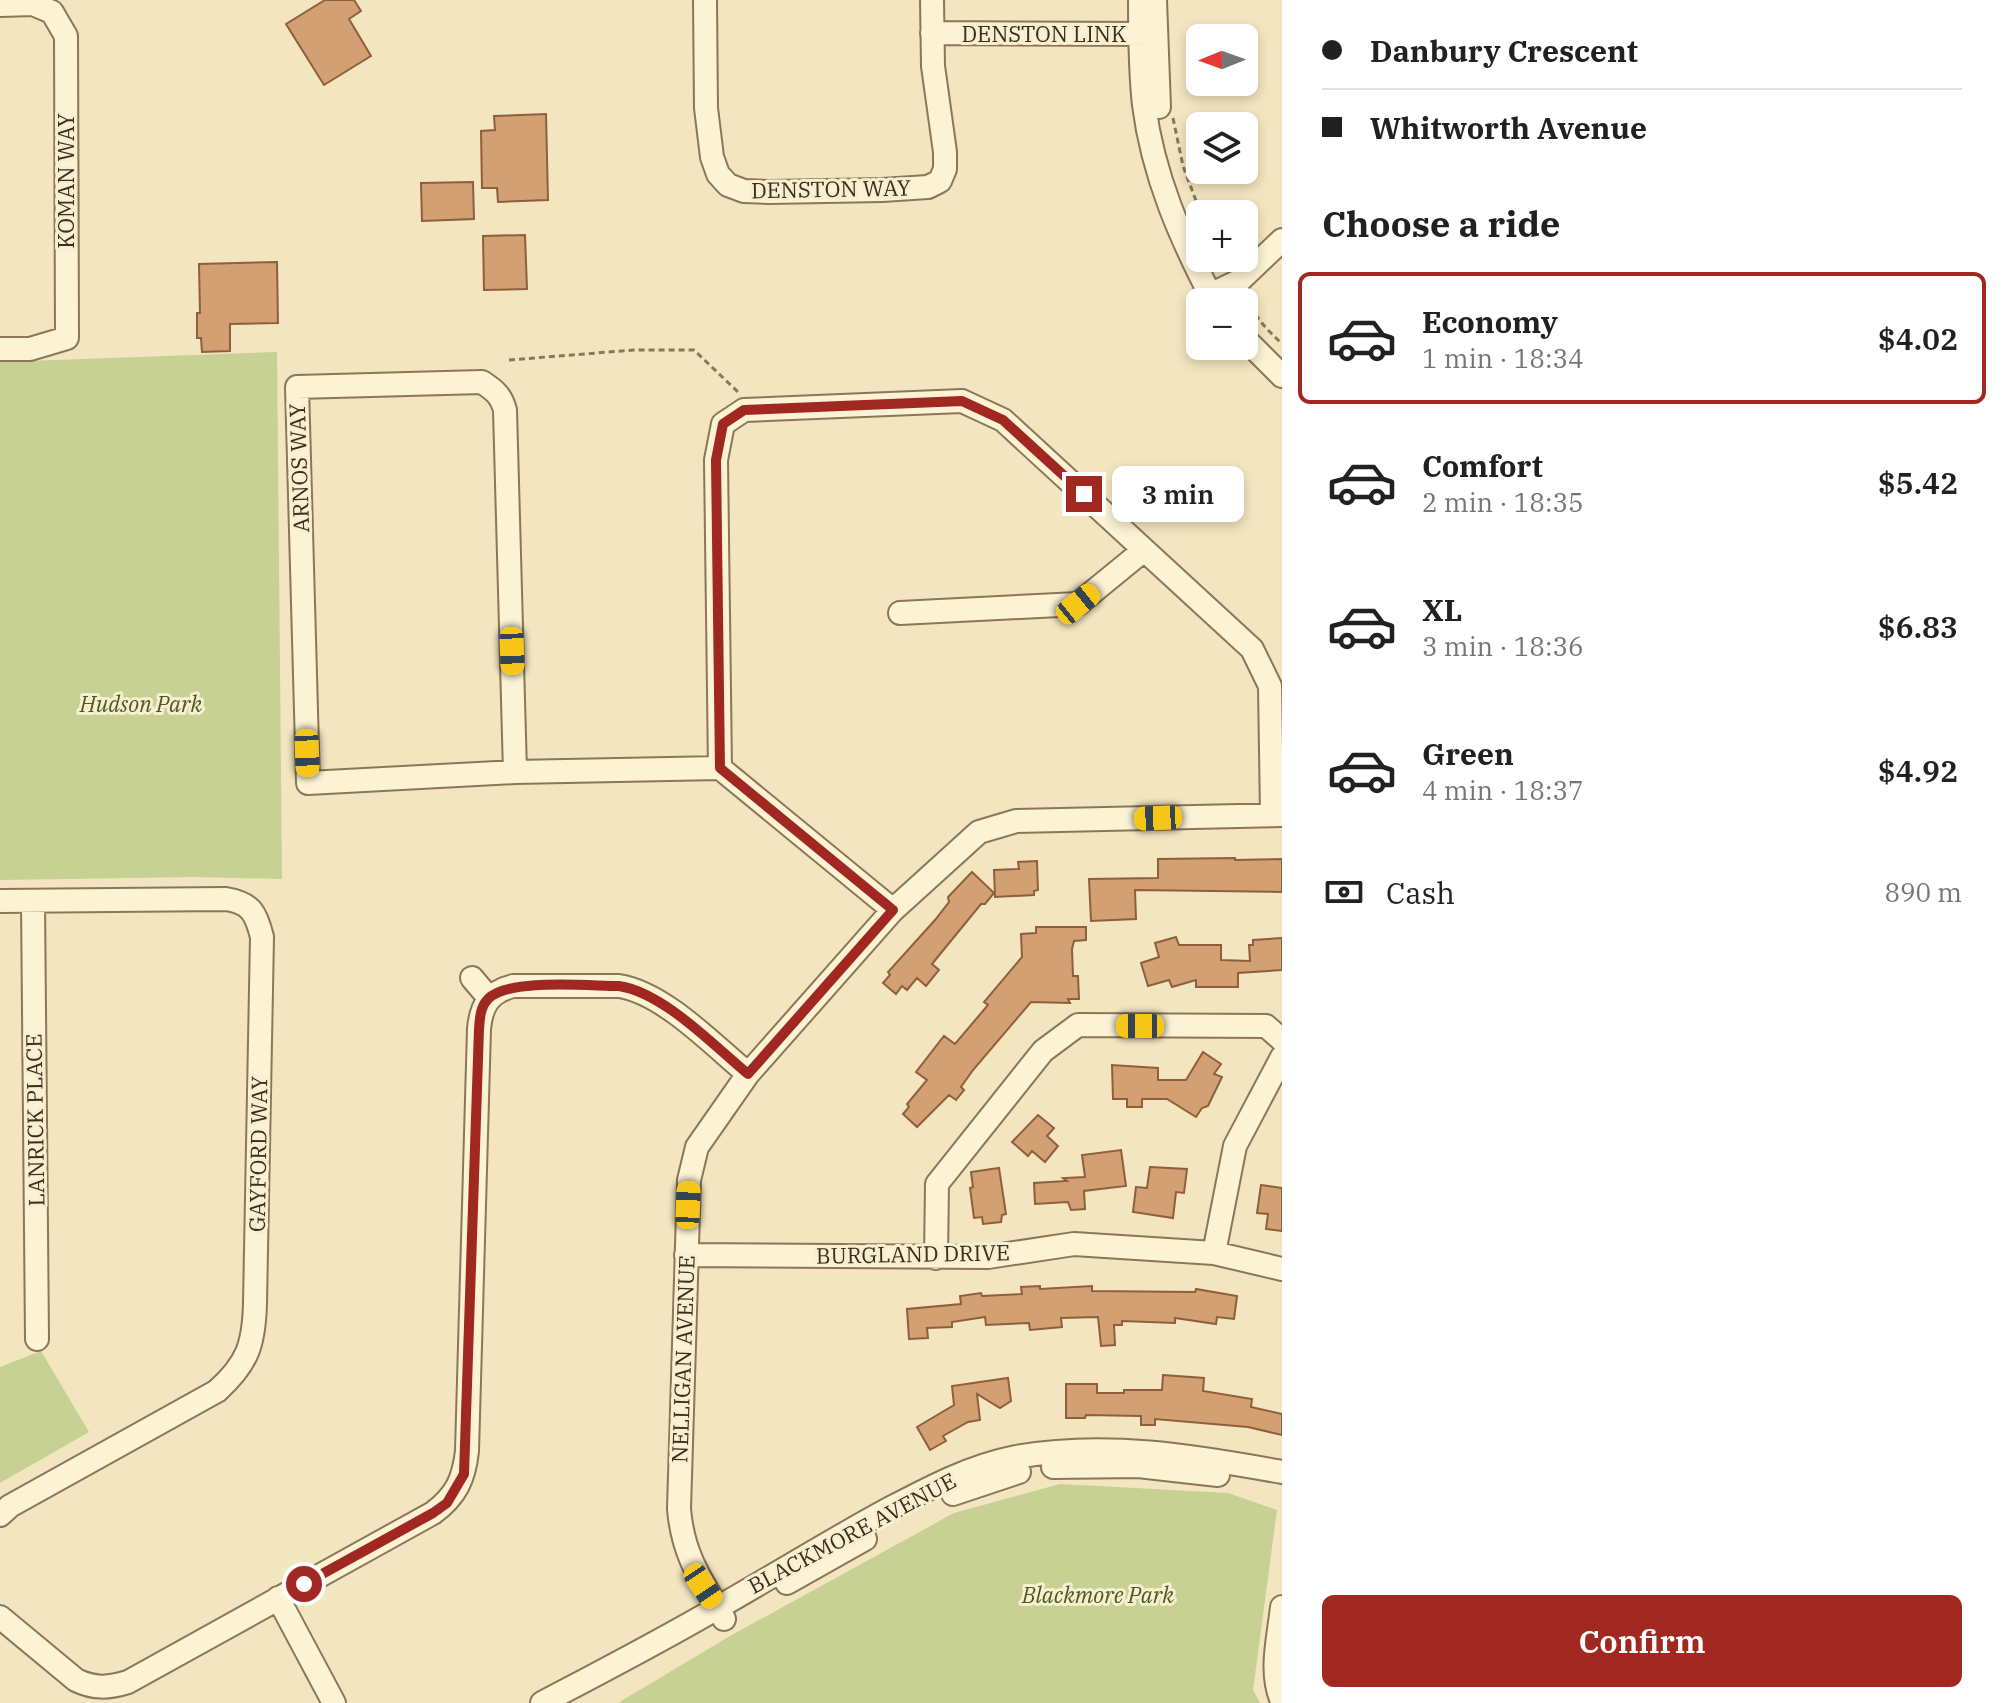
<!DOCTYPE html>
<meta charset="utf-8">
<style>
:root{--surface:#fff;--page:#f6f6f6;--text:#202124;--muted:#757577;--line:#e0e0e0;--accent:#a12721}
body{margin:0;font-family:"IBM Plex Serif",serif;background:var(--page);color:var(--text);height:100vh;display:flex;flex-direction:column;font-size:30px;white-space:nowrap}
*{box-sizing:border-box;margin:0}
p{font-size:26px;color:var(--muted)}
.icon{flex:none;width:44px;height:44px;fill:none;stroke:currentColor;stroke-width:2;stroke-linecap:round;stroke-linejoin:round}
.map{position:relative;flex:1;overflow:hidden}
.side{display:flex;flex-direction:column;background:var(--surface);width:720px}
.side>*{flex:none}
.banner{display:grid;align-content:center;height:176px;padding:0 40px;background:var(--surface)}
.needle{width:52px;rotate:269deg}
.controls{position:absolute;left:1186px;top:24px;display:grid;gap:16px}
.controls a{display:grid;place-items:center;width:72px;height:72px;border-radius:12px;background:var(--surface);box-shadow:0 4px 12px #0003;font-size:40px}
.end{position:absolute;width:36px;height:36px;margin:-18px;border:10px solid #a12721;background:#fff;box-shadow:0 0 0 4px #fff}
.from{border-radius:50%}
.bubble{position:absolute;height:56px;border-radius:12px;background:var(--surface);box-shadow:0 4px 12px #0003;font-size:26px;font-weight:600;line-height:56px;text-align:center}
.car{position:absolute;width:24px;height:48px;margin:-24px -12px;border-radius:10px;box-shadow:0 0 6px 2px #0007;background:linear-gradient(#f5c518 24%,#345 0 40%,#f5c518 0 76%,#345 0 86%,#f5c518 0)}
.banner b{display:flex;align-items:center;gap:28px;height:76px;font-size:30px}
.banner b+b{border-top:2px solid var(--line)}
.banner i{width:20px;height:20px;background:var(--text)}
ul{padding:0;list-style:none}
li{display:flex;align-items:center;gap:24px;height:132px;margin:0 16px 12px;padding:0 24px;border:4px solid transparent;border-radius:12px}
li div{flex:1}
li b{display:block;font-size:30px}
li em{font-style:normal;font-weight:600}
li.current{border-color:var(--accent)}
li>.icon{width:72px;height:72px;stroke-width:1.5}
h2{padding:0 40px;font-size:36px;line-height:96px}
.pay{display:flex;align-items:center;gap:20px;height:88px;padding:0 40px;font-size:30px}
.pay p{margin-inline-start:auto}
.cta{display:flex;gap:16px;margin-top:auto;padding:16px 40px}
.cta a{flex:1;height:92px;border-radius:12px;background:var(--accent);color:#fff;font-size:32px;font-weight:600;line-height:92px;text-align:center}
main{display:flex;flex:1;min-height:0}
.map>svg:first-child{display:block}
.green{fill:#c6d193}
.building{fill:#d3a073;stroke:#8e5f3a;stroke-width:2}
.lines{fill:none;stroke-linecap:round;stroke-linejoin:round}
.minor-casing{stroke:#8c7656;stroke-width:26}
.path{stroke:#8c7656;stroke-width:3;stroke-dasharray:6 4;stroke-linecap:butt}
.minor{stroke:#fcf2d4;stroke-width:22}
.route{stroke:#a12721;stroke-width:10}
.labels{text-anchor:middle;stroke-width:6;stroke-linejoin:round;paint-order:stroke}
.street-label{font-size:22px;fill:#3b2c1c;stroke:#f8efd0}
.park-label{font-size:22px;font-style:italic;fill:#485921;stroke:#f8efd0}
</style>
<main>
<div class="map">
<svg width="1282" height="1703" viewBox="0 0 1282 1703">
<rect width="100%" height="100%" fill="#f2e5c0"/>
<path class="green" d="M277,352L282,879L195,877L0,880V362Z
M41,1351L89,1432L0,1483V1367Z
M1060,1484L1228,1493L1277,1510L1253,1690L1260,1703H618L730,1636L954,1513Z"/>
<path class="building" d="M325,0H354L361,11L349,19L371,56L324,85L286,24Z
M546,114L548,200L498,202L497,188H482L481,131L495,130L494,116Z
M473,182L474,219L422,221L421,183Z
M525,235L527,289L484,290L483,236Z
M277,262L278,323L230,324V351L202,352L201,338H197V313H200L199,264Z
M1235,858V860L1282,859V892L1135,890L1136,919L1091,921L1089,879L1158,878V859Z
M1037,861L1038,890L1034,891V895L995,897L994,870L1019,869L1018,862Z
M972,872L994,893L985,904H981L932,964L939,970L926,986L917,978L907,990L902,986L896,994L883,983L890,975L888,972L935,920L949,902L948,897Z
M1036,927H1086V940L1074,941L1072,949L1073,976H1078L1079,999H1068L1070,1003L1031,1002L973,1070L961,1087L964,1090L956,1100L949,1095L917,1127L903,1114L909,1107L907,1104L927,1080L916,1072L944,1036L955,1044L988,1005L984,1002L1022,957L1021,934L1036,933Z
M1176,937L1179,945H1221V960L1250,961L1249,945H1253V940L1282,938V970L1238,973V987H1196V980L1172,987L1169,980L1148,986L1141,963L1159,957L1155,943Z
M1203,1052L1221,1064L1214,1074L1222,1077L1208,1106L1202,1108L1196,1117L1167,1099H1142V1107H1127V1099H1113L1112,1065L1158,1068V1080H1186Z
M1038,1115L1054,1128L1047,1136L1058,1146L1045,1162L1032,1151L1028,1156L1012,1142Z
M1121,1150L1126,1186L1084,1191L1085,1209L1071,1210L1068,1202L1035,1204L1034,1183L1067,1181L1063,1178L1085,1177L1082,1155Z
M1150,1167L1187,1169L1184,1193L1176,1192L1173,1218L1133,1212L1136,1187L1147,1188Z
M999,1168L1006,1214L1002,1215L1001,1222L983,1224L982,1217L974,1218L970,1188L973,1187L971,1172Z
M1261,1185L1282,1188V1231L1266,1229L1268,1214L1257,1213Z
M1040,1286V1289L1092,1286V1291L1195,1292L1196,1289L1237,1296L1234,1319L1217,1317L1216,1324L1175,1318V1323L1122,1321V1325H1114L1115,1345L1101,1346L1098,1317L1061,1318L1062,1327L1030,1330L1029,1323L986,1325L985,1317L952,1322V1327L927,1328L928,1338L909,1339L907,1309L961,1304L960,1296L981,1293L982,1296L1022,1294L1021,1287Z
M1163,1375L1204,1378L1203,1391L1252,1399L1251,1407L1282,1414V1435L1248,1427L1155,1419V1425H1141V1416L1086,1415L1085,1418H1066V1384H1097V1393H1124V1390H1162Z
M1008,1378L1011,1401L1000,1408L977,1394L980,1420L968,1422L943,1436L946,1441L930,1450L917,1427L954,1405L952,1386Z"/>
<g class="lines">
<defs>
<path id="minor" d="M705,0L706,108L712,157L718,174L728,185L744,191L769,192L882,190L928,187L940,181L945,169V152L933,66L932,0
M1140,0C1140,35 1140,70 1144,105C1153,176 1181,239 1214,302
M1155,0L1159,107
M0,5L33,4L52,12L66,36L67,338L30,349H0
M932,33L1155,34
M1210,295L1239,281L1282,240
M1244,338L1282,376
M900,613L1078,604L1144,550
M515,772L308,783L297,387L482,382C494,390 501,395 505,410L515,772L720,768
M0,901L226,899C251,903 256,913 262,937L255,1303C254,1344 248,1363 217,1391L10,1506L0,1515
M33,901L37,1339
M893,910L720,768L716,460L723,424L744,410L962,401L1003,420L1252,649L1270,686L1272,815
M472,978L489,998
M1214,1253L1235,1146L1282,1057
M686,1255L988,1257L1074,1244L1214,1253L1282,1269
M936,1258L937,1184L1043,1051L1078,1025L1266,1026L1282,1040
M1053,1467L1138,1466L1218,1475
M953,1494L1019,1472
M787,1583L865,1539
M278,1598L334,1703
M1282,1607C1279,1636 1269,1673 1282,1701
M0,1617L76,1680C94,1689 109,1688 128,1682L433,1513C456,1496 464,1479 467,1451L479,1029C481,1006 489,992 513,986H619C664,993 713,1045 748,1074
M724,1619C701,1579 683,1556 679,1509L689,1180L697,1147L748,1074L893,910L979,832L1016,821L1282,815
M542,1703C601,1672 661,1641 719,1607C775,1575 830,1541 887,1510C929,1488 970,1466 1016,1457C1105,1441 1194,1456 1282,1472"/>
</defs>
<use href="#minor" class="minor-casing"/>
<path class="path" d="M1173,118L1183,166L1201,214
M1222,258L1228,267
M1248,296C1254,318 1266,328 1282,344
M509,360L634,350H694L738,392"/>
<use href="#minor" class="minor"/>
</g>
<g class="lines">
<path class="route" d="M304,1584L433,1513L447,1503L464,1474L479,1029C480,1018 480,1007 488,999C508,978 589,986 619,986C664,993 713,1045 748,1074L893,910L720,768L716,460L723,424L744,410L962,401L1003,420L1084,494"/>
</g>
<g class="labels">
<g class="street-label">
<text x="1044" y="42">DENSTON LINK</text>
<text transform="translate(66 181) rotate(-90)" y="8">KOMAN WAY</text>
<text transform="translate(831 189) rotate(-1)" y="8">DENSTON WAY</text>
<text transform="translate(299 468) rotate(-92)" y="8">ARNOS WAY</text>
<text transform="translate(35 1120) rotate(-91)" y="8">LANRICK PLACE</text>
<text transform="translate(258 1154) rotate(-89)" y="8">GAYFORD WAY</text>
<text transform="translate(913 1254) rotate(-1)" y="8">BURGLAND DRIVE</text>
<text transform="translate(683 1359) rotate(-88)" y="8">NELLIGAN AVENUE</text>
<text transform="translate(852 1533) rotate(-28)" y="8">BLACKMORE AVENUE</text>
</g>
<g class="park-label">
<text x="141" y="712">Hudson Park</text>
<text x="1098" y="1603">Blackmore Park</text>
</g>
</g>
</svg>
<div class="controls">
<a><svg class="needle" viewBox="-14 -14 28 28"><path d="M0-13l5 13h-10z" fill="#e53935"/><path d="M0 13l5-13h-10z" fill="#757577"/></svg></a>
<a><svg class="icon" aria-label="layers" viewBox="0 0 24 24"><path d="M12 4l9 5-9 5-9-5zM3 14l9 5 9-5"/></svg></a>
<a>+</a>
<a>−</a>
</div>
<i class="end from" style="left:304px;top:1584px"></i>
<i class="end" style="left:1084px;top:494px"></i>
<div class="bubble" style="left:1112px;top:466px;width:132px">3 min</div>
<i class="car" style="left:1078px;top:604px;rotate:51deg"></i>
<i class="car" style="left:512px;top:651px;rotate:178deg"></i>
<i class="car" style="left:307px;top:753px;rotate:178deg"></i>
<i class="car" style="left:1158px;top:818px;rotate:268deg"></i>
<i class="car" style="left:1140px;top:1026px;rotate:270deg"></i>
<i class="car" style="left:688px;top:1205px;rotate:2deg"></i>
<i class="car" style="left:703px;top:1586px;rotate:146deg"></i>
</div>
<section class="side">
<div class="banner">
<b><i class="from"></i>Danbury Crescent</b>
<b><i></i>Whitworth Avenue</b>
</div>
<h2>Choose a ride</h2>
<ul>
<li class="current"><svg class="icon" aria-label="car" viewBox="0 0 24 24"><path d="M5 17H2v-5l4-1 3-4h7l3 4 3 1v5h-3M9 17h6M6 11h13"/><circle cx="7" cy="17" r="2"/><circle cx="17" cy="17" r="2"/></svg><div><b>Economy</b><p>1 min · 18:34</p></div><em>$4.02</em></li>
<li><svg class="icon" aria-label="car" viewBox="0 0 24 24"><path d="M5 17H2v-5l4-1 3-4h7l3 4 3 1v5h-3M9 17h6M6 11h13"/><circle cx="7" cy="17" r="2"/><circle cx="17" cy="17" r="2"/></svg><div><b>Comfort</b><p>2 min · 18:35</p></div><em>$5.42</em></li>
<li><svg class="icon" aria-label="car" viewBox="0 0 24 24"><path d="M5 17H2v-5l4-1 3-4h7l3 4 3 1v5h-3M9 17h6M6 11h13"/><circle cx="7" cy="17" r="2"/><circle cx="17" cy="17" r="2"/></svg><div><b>XL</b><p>3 min · 18:36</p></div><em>$6.83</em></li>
<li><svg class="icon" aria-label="car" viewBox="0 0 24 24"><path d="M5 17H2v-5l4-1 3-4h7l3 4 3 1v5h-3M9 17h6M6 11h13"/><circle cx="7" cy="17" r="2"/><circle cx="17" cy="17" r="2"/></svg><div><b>Green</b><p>4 min · 18:37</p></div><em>$4.92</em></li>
</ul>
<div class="pay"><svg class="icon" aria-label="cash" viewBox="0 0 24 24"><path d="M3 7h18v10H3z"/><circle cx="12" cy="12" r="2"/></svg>Cash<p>890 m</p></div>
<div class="cta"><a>Confirm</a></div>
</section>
</main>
